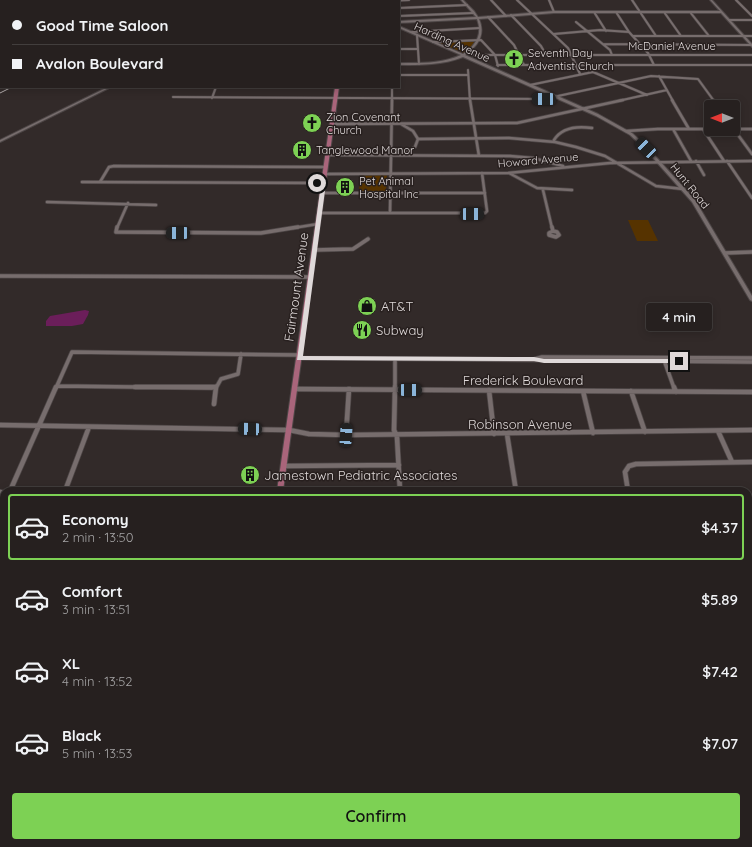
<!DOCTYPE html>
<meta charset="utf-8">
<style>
:root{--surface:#26201f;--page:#322d2c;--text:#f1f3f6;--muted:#a4a3a4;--line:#423e3d;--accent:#7dd154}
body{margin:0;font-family:Quicksand,sans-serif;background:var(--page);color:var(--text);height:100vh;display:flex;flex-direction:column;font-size:15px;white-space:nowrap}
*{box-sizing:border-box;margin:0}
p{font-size:13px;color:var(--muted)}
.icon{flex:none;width:22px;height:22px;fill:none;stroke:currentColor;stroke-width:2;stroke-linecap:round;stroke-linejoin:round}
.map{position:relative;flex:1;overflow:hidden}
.details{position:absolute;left:0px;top:487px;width:752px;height:360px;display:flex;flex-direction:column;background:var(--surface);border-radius:12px 12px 0 0;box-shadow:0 2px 10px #0003,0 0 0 1px var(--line)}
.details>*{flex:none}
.hud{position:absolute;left:0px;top:0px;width:400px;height:88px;box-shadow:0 2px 10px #0003,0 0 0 1px var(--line);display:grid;align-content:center;height:88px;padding:0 12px;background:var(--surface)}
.needle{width:26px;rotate:270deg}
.tools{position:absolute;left:704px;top:100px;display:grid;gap:8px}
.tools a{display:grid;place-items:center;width:36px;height:36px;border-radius:4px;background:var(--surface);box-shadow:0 2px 10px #0003,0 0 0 1px var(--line);font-size:20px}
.end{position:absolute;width:18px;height:18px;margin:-9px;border:5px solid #dfd9d9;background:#111;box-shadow:0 0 0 2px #111}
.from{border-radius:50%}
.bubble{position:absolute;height:28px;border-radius:4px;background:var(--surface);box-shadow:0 2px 10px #0003,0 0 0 1px var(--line);font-size:13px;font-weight:600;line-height:28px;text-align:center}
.car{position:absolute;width:12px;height:24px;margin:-12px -6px;border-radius:5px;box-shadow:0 0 3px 1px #0007;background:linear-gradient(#222 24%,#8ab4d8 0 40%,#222 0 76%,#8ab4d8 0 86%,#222 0)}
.hud b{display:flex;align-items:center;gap:14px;height:38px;font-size:15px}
.hud b+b{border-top:1px solid var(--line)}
.hud i{width:10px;height:10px;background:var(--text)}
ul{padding:7px 0 0;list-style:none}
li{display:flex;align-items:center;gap:12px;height:66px;margin:0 8px 6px;padding:0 4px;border:2px solid transparent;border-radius:4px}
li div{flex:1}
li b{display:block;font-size:15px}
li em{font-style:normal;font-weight:600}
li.selected{border-color:var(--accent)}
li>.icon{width:36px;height:36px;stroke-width:1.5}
.primary-button{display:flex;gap:8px;margin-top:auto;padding:8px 12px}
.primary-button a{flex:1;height:46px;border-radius:4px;background:var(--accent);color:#111;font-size:16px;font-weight:600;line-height:46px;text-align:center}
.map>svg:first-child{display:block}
.green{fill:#563300}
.forest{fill:#89570e}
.water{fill:#6b1e5a}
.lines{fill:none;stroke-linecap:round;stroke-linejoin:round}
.stream{stroke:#6b1e5a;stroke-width:1}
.minor-far4-casing{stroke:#4d4646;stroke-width:3}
.minor-far3-casing{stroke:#4d4646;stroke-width:4}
.minor-far2-casing{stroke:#4d4646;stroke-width:5}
.minor-far1-casing{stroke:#4d4646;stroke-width:6}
.minor-casing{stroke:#4d4646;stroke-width:8}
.tertiary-casing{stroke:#4d4646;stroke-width:2}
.primary-casing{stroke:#4d4646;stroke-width:2}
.minor-far4{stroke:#776d6d;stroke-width:2}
.minor-far3{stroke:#776d6d;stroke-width:2.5}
.minor-far2{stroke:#776d6d;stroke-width:3.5}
.minor-far1{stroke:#776d6d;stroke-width:4.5}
.minor{stroke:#776d6d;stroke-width:5.5}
.tertiary{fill:#776d6d;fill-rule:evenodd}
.primary{fill:#a9657b;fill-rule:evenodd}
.rail{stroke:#b2acac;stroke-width:1}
.route{fill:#dfd9d9}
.labels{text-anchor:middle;stroke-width:3;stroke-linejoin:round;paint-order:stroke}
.far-street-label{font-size:11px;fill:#dfd9d9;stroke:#28201f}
.far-poi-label{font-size:11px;fill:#dfd9d9;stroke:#28201f;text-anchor:start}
.street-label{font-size:13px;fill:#dfd9d9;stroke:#28201f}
.poi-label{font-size:13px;fill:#dfd9d9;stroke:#28201f;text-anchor:start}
</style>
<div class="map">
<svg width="752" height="847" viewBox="0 0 752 847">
<rect width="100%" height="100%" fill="#322a29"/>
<path class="green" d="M475,40L471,48L463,53L437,42Z
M360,175H387L386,191H359Z
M628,220H648L658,241H637Z
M748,678L752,679V717L748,716Z"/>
<path class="forest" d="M4,685V814H0V690Z"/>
<path class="water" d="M85,310L89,311L88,315L83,324L72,326H46V321L50,316Z"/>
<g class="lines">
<path class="stream" d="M55,0L57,1
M97,0L99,1
M16,1L20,0"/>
<defs>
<path id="minor-far4" d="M267,0H282
M491,0L506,16
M517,0L568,48L580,74
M549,0L554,12
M632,0L656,36
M736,0L752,16
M123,1L126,0
M386,1L409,0
M399,8L467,5
M594,12L606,31
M616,12L629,32L648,53L654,65
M664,12L681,36
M690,12L709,36
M511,15L541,46L546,55
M399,16L473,13
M488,17L514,45L524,65
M729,20H752
M576,22L610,50L612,55
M412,32L480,28
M554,34L600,30L629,32
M417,35L419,64
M633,36H752
M433,42L481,40L495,55L498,66
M603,44L751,45
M399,49H418
M472,55H752
M497,65H752
M468,70L470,101
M399,75H468
M659,76L673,101
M530,85L593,72L647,95
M173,97L544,99L651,76L698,79L714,101
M212,98L216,87
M392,101V87
M618,101L667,90"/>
<path id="minor-far3" d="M470,100L479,156
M672,100L689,129
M713,100L718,107
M332,124L517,123L623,100
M401,124L413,131L418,139L415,147L403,154
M733,128L752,154
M673,129L691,161
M703,129L724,161
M733,129H752
M626,131L658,129H711
M419,139L509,138L555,142L576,147L605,156L656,186L683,189
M554,140C562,127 578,126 592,128
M328,155L510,156L533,158L563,166
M696,161L704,175
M727,161L752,198
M509,173L537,188L572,190
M325,174L508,173L610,163L752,161
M82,182L324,183
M100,182L109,167L114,166L326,167
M543,190L552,228
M322,193H485
M47,202L156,205
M320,213H485L487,211L482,173
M390,213L392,100
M117,228L128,203
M293,228L318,224"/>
<path id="minor-far2" d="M117,227L116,232L261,233L298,227
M552,227L553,231
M553,231L557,232L559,235L556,237L549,235V233Z
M314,250L353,249L368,239
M725,253L752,252
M0,276L310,277
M300,358L752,362
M535,359L542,357L752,358
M664,360L674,388
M58,386L212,388
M56,388L72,352L300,355
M212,388L216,386
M216,388L221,379L238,374L241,354
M395,388V359"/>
<path id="minor-far1" d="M135,387H214
M395,387L394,430L397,437L400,491
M674,387L676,392
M295,389L752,392
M489,390L494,434
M583,391L593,433
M631,391L645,432
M214,404L216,387
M0,425L289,430L309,434L346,435L752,430
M718,431L732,462
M507,434L516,491
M346,435L349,389
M284,466L399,465
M10,491L56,387
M65,491L89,427
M628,491L625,472L629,466L636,464L752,462
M0,492L4,493
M748,499H752
M0,514L4,505"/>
<path id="minor" d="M0,593H4
M304,843V847"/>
<path id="tertiary" d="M265,0H268L267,1H264Z
M368,0H370V1H368Z
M461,0H463L474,11L478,17L554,11H720L710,0H712L752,44V47L721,13H554L479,19C486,35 478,46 465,55L598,114L632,133L647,147L695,200L752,296V301L750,300L692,202L645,149L630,135L596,116L463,57C443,65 421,65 399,65V63C420,63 441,64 461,55L399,28V26L463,54C476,45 483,35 477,19L399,23V21L476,17Z
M108,87H111L0,142V140Z"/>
<path id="primary" d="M319,0H322V1H319Z
M335,87H339L283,491H277Z
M223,843H233L232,847H222Z"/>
</defs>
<use href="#minor-far4" class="minor-far4-casing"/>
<use href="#minor-far3" class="minor-far3-casing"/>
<use href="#minor-far2" class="minor-far2-casing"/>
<use href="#minor-far1" class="minor-far1-casing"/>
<use href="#minor" class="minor-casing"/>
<use href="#tertiary" class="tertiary-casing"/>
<use href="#primary" class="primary-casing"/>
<use href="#minor-far4" class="minor-far4"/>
<use href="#minor-far3" class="minor-far3"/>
<use href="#minor-far2" class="minor-far2"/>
<use href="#minor-far1" class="minor-far1"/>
<use href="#minor" class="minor"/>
<use href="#tertiary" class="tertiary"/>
<use href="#primary" class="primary"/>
<path class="rail" d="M191,1L194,0
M0,93L12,87"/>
</g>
<path class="route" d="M317,181L326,183L303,356L534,357L544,359H679L682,361L679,363H544L534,361L297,360L321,184H315Z"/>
<defs>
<symbol id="church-disc" viewBox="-11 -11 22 22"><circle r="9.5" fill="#7dd154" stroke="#28201f"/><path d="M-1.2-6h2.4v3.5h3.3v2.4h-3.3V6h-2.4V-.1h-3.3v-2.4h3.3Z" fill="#111"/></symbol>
<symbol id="building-disc" viewBox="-11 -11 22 22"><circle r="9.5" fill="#7dd154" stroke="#28201f"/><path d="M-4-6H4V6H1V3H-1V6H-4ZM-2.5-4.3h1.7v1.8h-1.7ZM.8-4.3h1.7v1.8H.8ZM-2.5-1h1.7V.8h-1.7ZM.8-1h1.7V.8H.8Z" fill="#111"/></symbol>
<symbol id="shop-disc" viewBox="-11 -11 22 22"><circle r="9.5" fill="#7dd154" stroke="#28201f"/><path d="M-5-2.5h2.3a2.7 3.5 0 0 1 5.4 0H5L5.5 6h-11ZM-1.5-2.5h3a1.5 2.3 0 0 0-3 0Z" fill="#111"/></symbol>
<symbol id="restaurant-disc" viewBox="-11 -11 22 22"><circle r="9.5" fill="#7dd154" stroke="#28201f"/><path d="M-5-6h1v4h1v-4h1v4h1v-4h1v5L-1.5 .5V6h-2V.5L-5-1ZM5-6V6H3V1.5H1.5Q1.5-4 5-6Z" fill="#111"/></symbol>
</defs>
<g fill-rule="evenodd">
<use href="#church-disc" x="503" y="48" width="22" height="22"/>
<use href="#church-disc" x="301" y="112" width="22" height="22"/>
<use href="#building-disc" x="291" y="139" width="22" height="22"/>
<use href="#building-disc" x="334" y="176" width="22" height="22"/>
<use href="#shop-disc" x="356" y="295" width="22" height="22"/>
<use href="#restaurant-disc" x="351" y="319" width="22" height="22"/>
<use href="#building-disc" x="239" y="464" width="22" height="22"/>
</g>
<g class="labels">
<g class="far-street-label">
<text transform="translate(452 42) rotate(24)" y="4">Harding Avenue</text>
<text x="672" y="50">McDaniel Avenue</text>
<text transform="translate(538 160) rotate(-5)" y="4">Howard Avenue</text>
<text transform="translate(690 186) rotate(51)" y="4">Hunt Road</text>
</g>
<g class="far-poi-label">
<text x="528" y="57">Seventh Day<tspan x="528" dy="13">Adventist Church</tspan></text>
<text x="326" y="121">Zion Covenant<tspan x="326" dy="13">Church</tspan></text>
<text x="316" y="154">Tanglewood Manor</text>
<text x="359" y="185">Pet Animal<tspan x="359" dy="13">Hospital Inc</tspan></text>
</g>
<g class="street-label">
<text transform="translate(296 287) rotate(-82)" y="5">Fairmount Avenue</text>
<text x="523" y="385">Frederick Boulevard</text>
<text x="520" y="429">Robinson Avenue</text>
</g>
<g class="poi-label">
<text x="381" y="311">AT&amp;T</text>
<text x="376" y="335">Subway</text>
<text x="264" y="480">Jamestown Pediatric Associates</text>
</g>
</g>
</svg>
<div class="tools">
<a><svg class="needle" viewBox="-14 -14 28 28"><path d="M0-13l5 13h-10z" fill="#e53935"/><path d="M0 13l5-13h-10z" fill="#a4a3a4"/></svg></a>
</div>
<i class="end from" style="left:317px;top:183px"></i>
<i class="end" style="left:679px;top:361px"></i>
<div class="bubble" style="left:646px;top:303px;width:66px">4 min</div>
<i class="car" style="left:544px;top:99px;rotate:271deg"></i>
<i class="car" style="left:646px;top:148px;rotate:315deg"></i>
<i class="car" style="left:472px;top:214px;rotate:89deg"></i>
<i class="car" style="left:178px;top:233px;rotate:270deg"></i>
<i class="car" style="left:410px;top:390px;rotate:91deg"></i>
<i class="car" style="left:250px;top:429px;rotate:272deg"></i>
<i class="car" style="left:346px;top:435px;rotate:4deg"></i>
<div class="hud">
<b><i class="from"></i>Good Time Saloon</b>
<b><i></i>Avalon Boulevard</b>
</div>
<section class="details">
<ul>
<li class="selected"><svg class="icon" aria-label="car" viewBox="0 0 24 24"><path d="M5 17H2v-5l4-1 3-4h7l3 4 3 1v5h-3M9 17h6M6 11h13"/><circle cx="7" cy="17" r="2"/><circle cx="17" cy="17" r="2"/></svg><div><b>Economy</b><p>2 min · 13:50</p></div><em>$4.37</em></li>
<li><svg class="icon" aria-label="car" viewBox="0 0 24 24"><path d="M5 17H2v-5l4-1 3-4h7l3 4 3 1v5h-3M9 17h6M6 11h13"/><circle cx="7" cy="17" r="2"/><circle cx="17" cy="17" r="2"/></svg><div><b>Comfort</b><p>3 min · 13:51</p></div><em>$5.89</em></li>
<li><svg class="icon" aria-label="car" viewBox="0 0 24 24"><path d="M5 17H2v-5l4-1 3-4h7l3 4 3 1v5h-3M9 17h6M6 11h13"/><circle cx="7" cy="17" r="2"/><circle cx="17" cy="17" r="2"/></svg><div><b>XL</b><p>4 min · 13:52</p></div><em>$7.42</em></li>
<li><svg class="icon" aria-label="car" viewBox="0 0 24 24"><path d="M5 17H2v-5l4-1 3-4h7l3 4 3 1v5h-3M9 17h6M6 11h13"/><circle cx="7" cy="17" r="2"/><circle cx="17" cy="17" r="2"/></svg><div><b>Black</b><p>5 min · 13:53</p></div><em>$7.07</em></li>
</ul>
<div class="primary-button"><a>Confirm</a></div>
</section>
</div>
